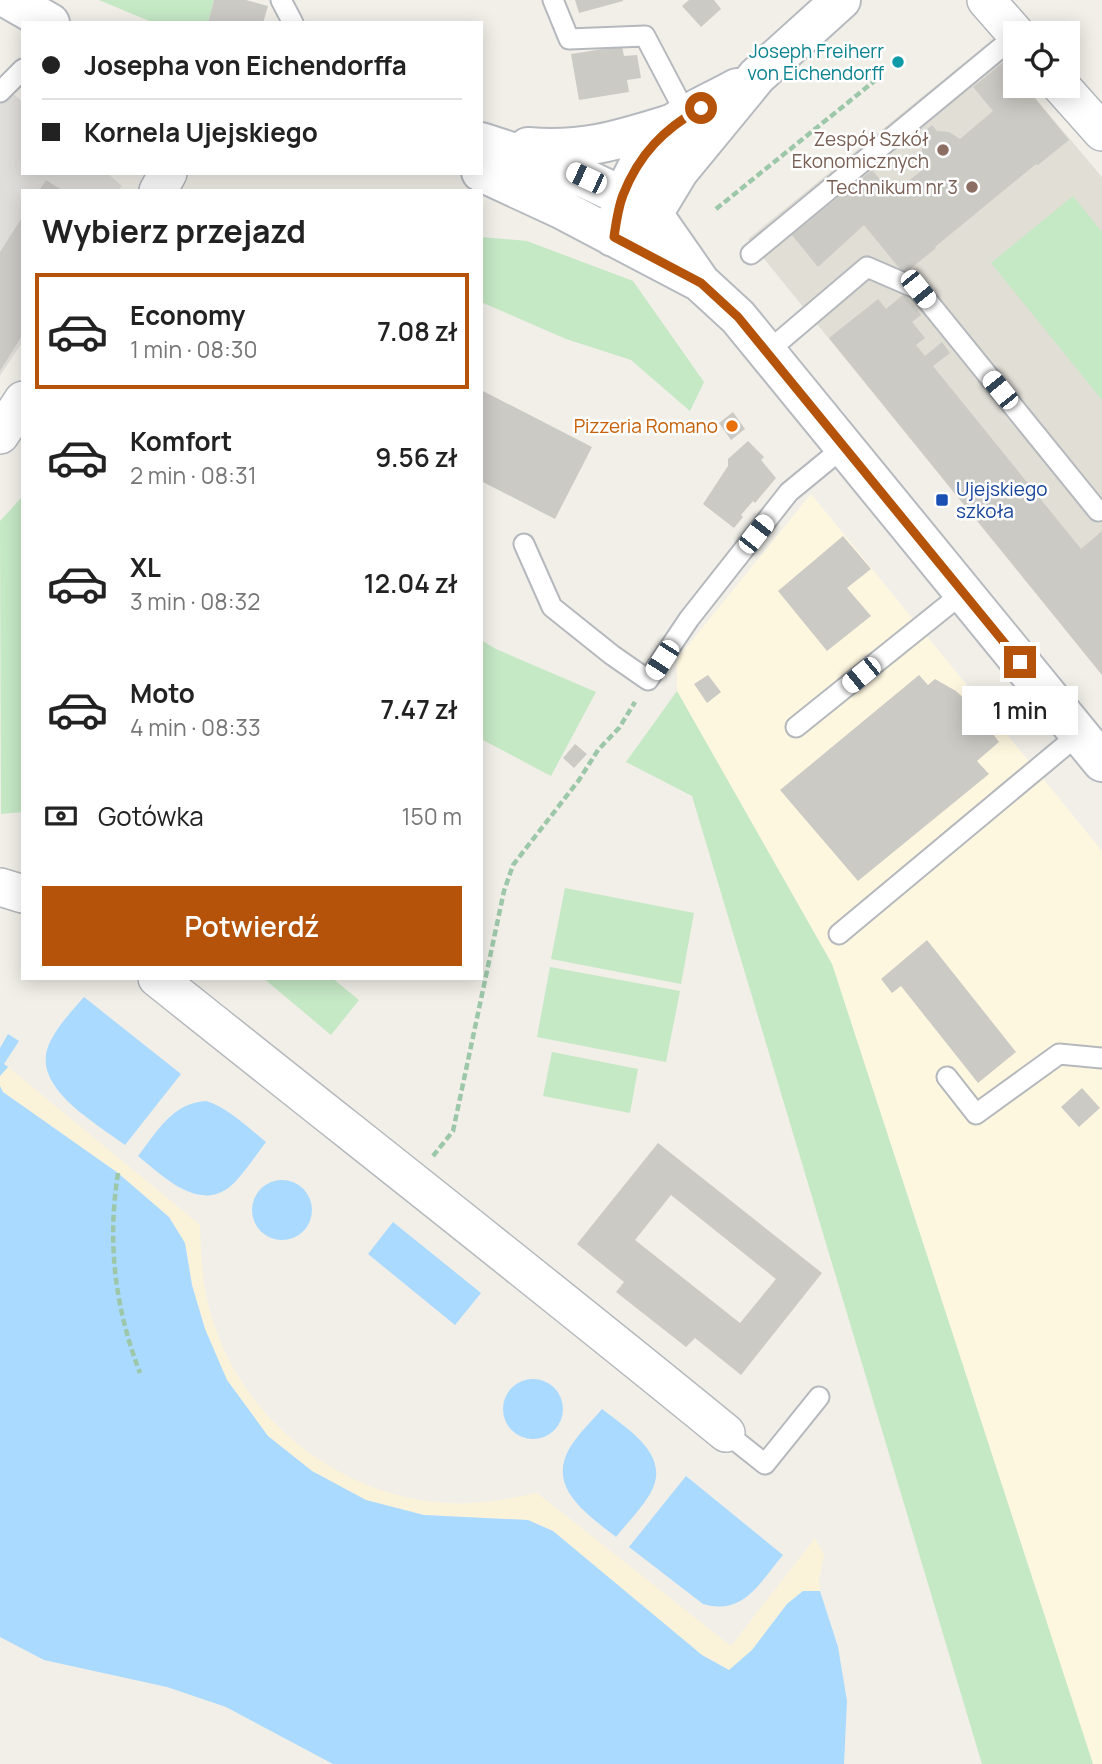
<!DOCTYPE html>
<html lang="pl">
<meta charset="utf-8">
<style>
:root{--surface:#fff;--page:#f2f2f2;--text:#222;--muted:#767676;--line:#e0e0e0;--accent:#b45309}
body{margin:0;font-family:Manrope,sans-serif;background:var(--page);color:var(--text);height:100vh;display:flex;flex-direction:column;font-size:26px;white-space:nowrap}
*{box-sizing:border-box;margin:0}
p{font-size:23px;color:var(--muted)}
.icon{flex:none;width:38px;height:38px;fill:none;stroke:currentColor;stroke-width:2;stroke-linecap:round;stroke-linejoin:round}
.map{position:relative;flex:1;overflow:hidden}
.details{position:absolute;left:21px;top:189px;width:462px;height:791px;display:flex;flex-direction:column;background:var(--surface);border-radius:0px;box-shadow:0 4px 18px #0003}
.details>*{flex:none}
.banner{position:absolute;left:21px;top:21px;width:462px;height:154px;border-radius:0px;box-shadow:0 4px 18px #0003;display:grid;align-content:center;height:154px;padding:0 21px;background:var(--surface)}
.tools{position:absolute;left:1003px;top:21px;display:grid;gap:14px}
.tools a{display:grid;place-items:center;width:77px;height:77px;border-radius:0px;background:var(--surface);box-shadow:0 4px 18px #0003;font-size:35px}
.end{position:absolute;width:32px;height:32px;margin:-16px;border:9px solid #b45309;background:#fff;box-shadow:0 0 0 4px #fff}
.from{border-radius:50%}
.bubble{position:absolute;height:49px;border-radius:0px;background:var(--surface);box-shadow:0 4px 18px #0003;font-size:23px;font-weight:600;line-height:49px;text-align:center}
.car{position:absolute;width:21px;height:42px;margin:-21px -10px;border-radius:9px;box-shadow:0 0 5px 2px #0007;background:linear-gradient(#fff 24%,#345 0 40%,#fff 0 76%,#345 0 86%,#fff 0)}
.banner b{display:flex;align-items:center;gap:24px;height:66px;font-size:26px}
.banner b+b{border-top:2px solid var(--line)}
.banner i{width:18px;height:18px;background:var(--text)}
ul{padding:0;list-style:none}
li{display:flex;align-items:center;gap:21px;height:116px;margin:0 14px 10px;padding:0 7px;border:4px solid transparent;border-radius:0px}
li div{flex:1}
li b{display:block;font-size:26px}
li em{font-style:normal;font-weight:600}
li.on{border-color:var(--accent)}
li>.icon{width:63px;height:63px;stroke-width:1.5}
h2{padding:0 21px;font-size:32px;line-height:84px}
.pay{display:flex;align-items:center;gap:18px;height:77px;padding:0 21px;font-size:26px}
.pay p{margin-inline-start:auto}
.action{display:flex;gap:14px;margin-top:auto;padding:14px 21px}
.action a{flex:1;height:80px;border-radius:0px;background:var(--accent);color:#fff;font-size:28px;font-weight:600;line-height:80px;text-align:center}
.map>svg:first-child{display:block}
.commercial{fill:#fef7e0}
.industrial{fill:#e0deda}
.education{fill:#e1ded6}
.green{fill:#c5e8c5}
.sand{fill:#fbf3d9}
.water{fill:#aadaff}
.building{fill:#cccac5;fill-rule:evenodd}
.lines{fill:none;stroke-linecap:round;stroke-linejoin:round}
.lane-casing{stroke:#b5b8bc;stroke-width:23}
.street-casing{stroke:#b5b8bc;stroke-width:40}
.secondary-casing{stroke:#b6babf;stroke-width:42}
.path{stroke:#9cc7a9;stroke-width:4.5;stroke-dasharray:7 3.5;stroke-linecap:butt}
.lane{stroke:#fff;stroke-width:19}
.street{stroke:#fff;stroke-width:37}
.secondary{stroke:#fff;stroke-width:38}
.route{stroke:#b45309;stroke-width:9}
.culture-dot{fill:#0f9aa8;stroke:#fff;stroke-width:2.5}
.education-dot{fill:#8d6e63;stroke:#fff;stroke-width:2.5}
.food-dot{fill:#e8710a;stroke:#fff;stroke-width:2.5}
.transit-dot{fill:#1a4fb4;stroke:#fff;stroke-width:2.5}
.labels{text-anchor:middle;stroke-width:5;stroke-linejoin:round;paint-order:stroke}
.culture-label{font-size:19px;fill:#0d838f;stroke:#fff;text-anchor:end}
.education-label{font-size:19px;fill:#785e54;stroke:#fff;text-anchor:end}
.food-label{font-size:19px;fill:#c56008;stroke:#fff;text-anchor:end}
.transit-label{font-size:19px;fill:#164399;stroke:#fff;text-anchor:start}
</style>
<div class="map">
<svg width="1102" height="1764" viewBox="0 0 1102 1764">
<rect width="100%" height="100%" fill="#f1efe8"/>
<path class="commercial" d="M811,494L1102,851V1764H1093L832,964L677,691V659Z"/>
<path class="industrial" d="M0,83L23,102V173H107L122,186L118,191H23V341L0,376Z"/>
<path class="education" d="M987,44L1015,74V86H1025L1102,177V675L748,239Z"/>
<path class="green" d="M99,0H214L208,23H154Z
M1073,196L1102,232V400L991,263Z
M481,237L527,241L633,281L704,382L690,411L631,360L566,339L481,302Z
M23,496V812L1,814L0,521Z
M481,640L496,649L596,692L551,776L481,739Z
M677,691L832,964L1093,1764H982L692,796L626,762Z
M565,888L694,913L681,984L551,959Z
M550,967L680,991L666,1062L537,1037Z
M263,978H332L359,1000L331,1035Z
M552,1052L638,1069L630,1113L543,1096Z"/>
<path class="sand" d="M8,1067L200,1225C201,1255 202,1285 211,1315C241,1419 339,1497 447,1503C478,1505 507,1499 537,1493L731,1646L815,1538L824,1555L819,1579L820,1591H803L787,1604L752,1650L729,1670L702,1655L553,1531L528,1520L424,1515L366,1500L312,1471L268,1436L227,1380L205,1329L192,1285L185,1243L118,1173L3,1092L0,1086V1076Z"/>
<path class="water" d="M84,997L181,1074L125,1145C95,1122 26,1085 51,1040C59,1024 73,1010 84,997Z
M8,1034L19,1041L4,1064L8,1067L0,1076V1048Z
M0,1086L3,1092L118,1173L169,1217L185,1243L192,1285L205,1329L227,1380L268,1436L312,1471L366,1500L424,1515L528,1520L553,1531L702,1655L729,1670L752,1650L787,1604L803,1591H820L838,1647L847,1701L844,1764H333L226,1707L167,1687L44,1660L0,1637Z
M206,1101C229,1108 247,1127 266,1142C256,1155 246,1170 235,1182C202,1216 164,1177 138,1156C157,1132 172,1103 206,1101Z
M252 1210a30 30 0 1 1 60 0a30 30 0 1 1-60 0Z
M393,1222L481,1293L455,1325L368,1254Z
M503 1409a30 30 0 1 1 60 0a30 30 0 1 1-60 0Z
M602,1409C627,1429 673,1455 650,1494C641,1509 627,1523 616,1537C590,1516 548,1490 568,1451C576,1436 591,1422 602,1409Z
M686,1476L783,1555C760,1582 744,1616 703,1604L629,1547Z"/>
<path class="building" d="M214,0H246L268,6L263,23H208Z
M575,0H623V1L579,13Z
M689,0H714L721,9L701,27L682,6Z
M622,46L624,56L637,55L641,78L627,80L629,92L579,100L571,54Z
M1005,61L1015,74V86H1025L1069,140L1038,165L1036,164L935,247L936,248L904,274L864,225L818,267L792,235L872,170L892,194L926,167L921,156L923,143L918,137L932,125L937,131L949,132L960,139L993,111L973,87Z
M46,180L63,191H39Z
M23,216V334L0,371V252Z
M904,294L921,315L912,322L925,338L916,345L925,356L942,342L950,353L933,366L1081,549L1102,531V675L829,338L878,299L886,309Z
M481,390L592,447L555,519L481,481Z
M733,412L745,429L731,440L719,423Z
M748,441L764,457L761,460L776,478L755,503L753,501L741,515L743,517L734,528L703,504L728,466V459Z
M843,536L871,569L847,588L871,616L827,651L778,591Z
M708,675L721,692L707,703L694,684Z
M919,675L928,685L935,679L956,691L973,707L999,742L977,761L989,774L858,881L780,790Z
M575,744L587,754L574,768L563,758Z
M927,940L1016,1052L978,1083L901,986L892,993L881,979Z
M1082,1088L1100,1108L1079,1127L1061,1107Z
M658,1143L822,1273L741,1375L695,1338L686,1347L616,1292L624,1282L577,1244ZM671,1195L776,1279L740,1323L635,1240Z"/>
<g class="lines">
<defs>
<path id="lane" d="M281,0L293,23
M553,0L569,39L645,36L687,116
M0,92L23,69
M751,254L1015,36
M767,352L867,267L918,289L1098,511
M524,544L552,607L612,655L648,680L689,619L789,492L845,446
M796,727L964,592
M839,934L1079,734
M947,1077L976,1114L1059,1054L1102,1058
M726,1433L765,1464L819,1397"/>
<path id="street" d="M986,0L1015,33
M1061,86L1102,132
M158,191L168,173
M0,435L23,400
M0,887L23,894
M157,978C347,1130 538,1279 726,1433"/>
<path id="secondary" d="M10,0L50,23
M481,142L567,170L622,196L653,214L701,283L738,317L1102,762
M528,147C584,152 622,139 674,123
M481,172L561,209L696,280
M617,221C625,184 644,147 674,123C691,110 718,99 737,88
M613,237L653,214L679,171L757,76L841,0"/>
</defs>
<use href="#lane" class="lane-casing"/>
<use href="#street" class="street-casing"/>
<use href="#secondary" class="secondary-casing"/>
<path class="path" d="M716,209L877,79
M433,1156L453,1131L504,891L513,865L579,780L598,750L619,728L635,702
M118,1173C107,1243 115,1308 140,1373"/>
<use href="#lane" class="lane"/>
<use href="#street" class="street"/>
<use href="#secondary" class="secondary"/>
</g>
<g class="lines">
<path class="route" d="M701,108C664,129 639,154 623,195C618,208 616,223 614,237L701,283L738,317L1020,662"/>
</g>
<circle class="culture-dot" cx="898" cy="62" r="7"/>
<g class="education-dot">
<circle cx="943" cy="150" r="7"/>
<circle cx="972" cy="187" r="7"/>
</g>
<circle class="food-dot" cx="732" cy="426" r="7"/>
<rect class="transit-dot" x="935" y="493" width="14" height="14" rx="3.5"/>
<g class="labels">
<g class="culture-label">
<text x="884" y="58">Joseph Freiherr<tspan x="884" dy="22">von Eichendorff</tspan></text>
</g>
<g class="education-label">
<text x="929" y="146">Zespół Szkół<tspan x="929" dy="22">Ekonomicznych</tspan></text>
<text x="958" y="194">Technikum nr 3</text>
</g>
<g class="food-label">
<text x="718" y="433">Pizzeria Romano</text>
</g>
<g class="transit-label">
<text x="956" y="496">Ujejskiego<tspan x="956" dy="22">szkoła</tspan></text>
</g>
</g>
</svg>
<div class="tools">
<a><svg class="icon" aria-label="locate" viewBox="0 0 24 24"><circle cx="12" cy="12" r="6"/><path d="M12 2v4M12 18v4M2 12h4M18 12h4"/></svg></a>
</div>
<i class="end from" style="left:701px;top:108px"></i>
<i class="end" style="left:1020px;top:662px"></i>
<div class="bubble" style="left:962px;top:686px;width:116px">1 min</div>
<i class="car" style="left:586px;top:178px;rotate:295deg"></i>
<i class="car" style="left:918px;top:289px;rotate:141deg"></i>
<i class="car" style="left:1000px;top:390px;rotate:321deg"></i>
<i class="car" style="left:756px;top:534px;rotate:38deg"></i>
<i class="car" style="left:662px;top:660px;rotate:213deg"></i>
<i class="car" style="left:861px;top:675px;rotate:231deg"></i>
<div class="banner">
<b><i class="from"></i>Josepha von Eichendorffa</b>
<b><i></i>Kornela Ujejskiego</b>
</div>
<section class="details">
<h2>Wybierz przejazd</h2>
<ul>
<li class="on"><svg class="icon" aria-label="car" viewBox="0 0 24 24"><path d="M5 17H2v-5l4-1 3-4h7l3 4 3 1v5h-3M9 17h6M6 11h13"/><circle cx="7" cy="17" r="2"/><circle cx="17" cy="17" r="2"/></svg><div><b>Economy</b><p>1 min · 08:30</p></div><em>7.08 zł</em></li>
<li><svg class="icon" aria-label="car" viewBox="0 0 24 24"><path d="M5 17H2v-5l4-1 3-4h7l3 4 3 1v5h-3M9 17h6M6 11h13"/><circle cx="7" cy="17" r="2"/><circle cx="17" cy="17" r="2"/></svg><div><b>Komfort</b><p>2 min · 08:31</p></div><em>9.56 zł</em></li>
<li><svg class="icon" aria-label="car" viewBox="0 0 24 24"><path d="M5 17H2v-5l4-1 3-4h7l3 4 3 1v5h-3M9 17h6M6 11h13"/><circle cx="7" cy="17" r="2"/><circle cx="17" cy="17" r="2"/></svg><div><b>XL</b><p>3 min · 08:32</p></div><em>12.04 zł</em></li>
<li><svg class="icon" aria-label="car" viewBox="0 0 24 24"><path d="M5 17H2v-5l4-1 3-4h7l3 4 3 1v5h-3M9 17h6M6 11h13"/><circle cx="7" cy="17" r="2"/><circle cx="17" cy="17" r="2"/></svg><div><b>Moto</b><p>4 min · 08:33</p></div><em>7.47 zł</em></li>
</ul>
<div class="pay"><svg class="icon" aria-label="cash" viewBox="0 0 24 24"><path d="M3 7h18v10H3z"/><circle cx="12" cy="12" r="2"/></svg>Gotówka<p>150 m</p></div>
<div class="action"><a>Potwierdź</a></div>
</section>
</div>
